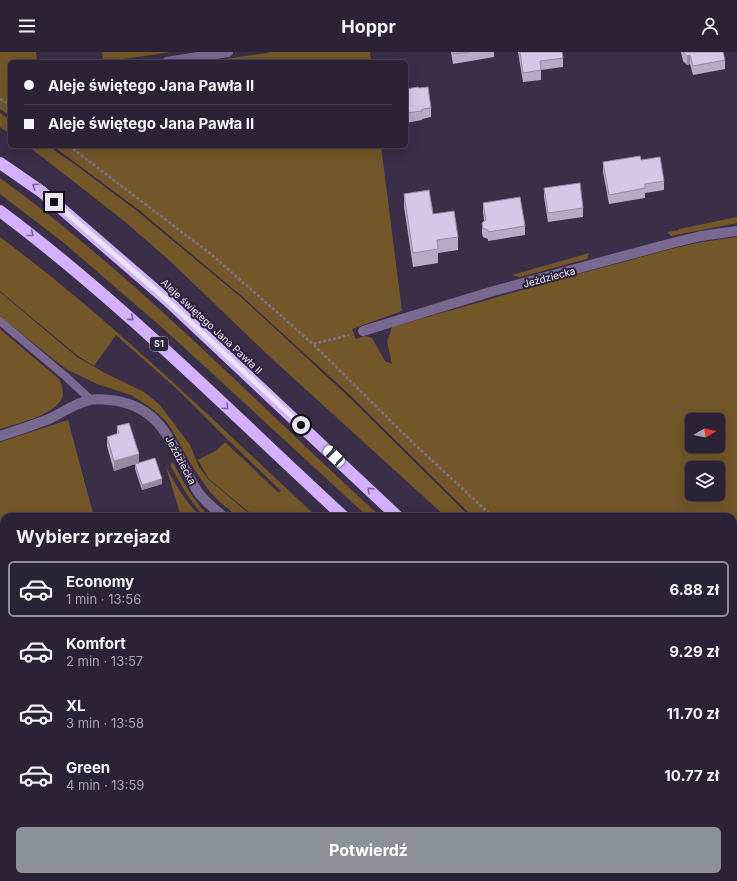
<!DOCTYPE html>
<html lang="pl">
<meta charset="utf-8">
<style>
:root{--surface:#2c2236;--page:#382f42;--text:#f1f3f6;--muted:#a6a4ad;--line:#483f51;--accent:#8c9099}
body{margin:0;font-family:Inter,sans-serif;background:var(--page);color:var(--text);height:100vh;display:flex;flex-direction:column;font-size:15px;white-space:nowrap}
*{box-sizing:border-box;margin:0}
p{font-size:13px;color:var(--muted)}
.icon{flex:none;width:22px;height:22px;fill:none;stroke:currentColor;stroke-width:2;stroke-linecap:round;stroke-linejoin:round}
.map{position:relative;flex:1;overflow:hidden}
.side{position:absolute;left:0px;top:461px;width:737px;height:368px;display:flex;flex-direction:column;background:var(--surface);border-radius:12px 12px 0 0;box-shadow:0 4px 16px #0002,0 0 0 1px var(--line)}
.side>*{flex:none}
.top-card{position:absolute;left:8px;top:8px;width:400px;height:88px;border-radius:6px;box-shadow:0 4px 16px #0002,0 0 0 1px var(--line);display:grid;align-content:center;height:88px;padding:0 16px;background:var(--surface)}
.needle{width:26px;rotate:81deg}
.tools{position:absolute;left:685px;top:361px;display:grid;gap:8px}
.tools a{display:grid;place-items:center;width:40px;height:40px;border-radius:6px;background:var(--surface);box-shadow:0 4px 16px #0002,0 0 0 1px var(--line);font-size:20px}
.end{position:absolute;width:18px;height:18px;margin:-9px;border:5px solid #e9e3f3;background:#111;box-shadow:0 0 0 2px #111}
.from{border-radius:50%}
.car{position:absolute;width:12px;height:24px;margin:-12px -6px;border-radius:5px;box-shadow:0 0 3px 1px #0007;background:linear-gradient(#fff 24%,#345 0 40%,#fff 0 76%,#345 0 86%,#fff 0)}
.top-card b{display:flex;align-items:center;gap:14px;height:38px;font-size:15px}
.top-card b+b{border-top:1px solid var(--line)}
.top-card i{width:10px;height:10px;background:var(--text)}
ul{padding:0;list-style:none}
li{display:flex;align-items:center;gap:12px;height:56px;margin:0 8px 6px;padding:0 8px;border:2px solid transparent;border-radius:6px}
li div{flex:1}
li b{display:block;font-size:15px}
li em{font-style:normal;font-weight:700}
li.active{border-color:var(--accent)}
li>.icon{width:36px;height:36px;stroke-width:1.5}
h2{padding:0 16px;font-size:18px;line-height:48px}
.cta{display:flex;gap:8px;margin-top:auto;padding:8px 16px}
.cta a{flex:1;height:46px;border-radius:6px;background:var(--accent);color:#fff;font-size:16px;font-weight:700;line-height:46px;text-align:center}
header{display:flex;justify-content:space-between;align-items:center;height:52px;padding:0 16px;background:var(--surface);font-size:18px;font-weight:700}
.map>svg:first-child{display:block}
.built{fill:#453857}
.green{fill:#735729;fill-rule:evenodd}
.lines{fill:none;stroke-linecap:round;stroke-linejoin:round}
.path{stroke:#7c7389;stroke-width:2.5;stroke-dasharray:3 2;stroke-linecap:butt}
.service{stroke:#79688f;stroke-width:8}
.minor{stroke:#79688f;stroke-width:10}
.motorway{stroke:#d3b1ff;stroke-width:12}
.wall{fill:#b6abc7}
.shaded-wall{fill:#948ba2}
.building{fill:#d4c7e7;stroke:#948ba2}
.oneway{stroke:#796394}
.route{stroke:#e9e3f3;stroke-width:5}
.labels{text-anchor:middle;stroke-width:4;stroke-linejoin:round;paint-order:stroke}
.shield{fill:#2f243d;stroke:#b1aabc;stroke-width:1}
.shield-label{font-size:9px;font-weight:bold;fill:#e9e3f3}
.street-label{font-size:10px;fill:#e9e3f3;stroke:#2f243d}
</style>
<header><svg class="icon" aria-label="menu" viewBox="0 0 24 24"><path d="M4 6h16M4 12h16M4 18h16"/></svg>Hoppr<svg class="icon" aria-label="person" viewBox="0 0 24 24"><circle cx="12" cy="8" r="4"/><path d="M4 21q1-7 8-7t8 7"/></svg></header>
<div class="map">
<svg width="737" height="829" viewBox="0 0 737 829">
<rect width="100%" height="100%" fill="#3a2e48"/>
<path class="built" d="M4,673V825H349L347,829H0V674Z"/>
<path class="green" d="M0,0H36L37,10H10V64L0,57Z
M102,0H171L103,10Z
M272,0H370L371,10H205Z
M0,61L10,68V82L0,75Z
M28,94H48L73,111L137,159L243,247L350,346L470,465H446L269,304L170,209L123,168Z
M53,94H381L402,259L352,277L356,287L365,284L372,286L385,309L392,312L387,290L392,275L582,221L675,196L702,190L737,185V628L733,627V465H473L351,344L244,246L139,158ZM692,368H718V394H692ZM692,416H718V442H692Z
M0,126C137,225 256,351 381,465H368L166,279L64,191L0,142Z
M737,165V171L671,184L667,180L679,178V177Z
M0,185C113,269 214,369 317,465H255L209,427L198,408L217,398L225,390L279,441L281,439L227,387L179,339L116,283L94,314L78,304L0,239Z
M589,201L587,207L520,225L512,223Z
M0,240L77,305L105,321L144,340L160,353L190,393L199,415L208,427L253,465H238L220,450L210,440L192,414L172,378L165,368L155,359L144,351L131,343L97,332L68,318L53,307L0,264Z
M0,277L60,328C62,334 64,340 62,346C55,363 16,372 0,377Z
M68,368L94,465H4V673L0,674V390Z
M173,410C184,431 193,449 210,465H205C190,450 180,431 170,413Z
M166,415C176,433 186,451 201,465H181Z
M733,630L737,632V671L733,668Z
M733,768L737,770V822L733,819Z
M349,825H578L577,829H347Z"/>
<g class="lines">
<path class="path" d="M0,47L10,53
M69,94L212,203L313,292L349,283
M314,293L410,388L493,465
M733,618L737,619"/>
<path class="service" d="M0,269L65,324L90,347
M217,825L219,829
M317,829L318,825"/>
<path class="minor" d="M167,10L228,0
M363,279L490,240L672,191L701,184L737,179
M0,384C16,379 33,373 49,367C62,361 75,351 90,348C98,346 109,348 117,349C168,358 174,403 198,440C204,449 216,458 224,465
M703,825L709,829"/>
<path class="motorway" d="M0,111L42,140L167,248L398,465
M0,159C123,251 231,361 344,465
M733,698L737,701
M733,739L737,741"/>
</g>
<path class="wall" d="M451,0H494V5L453,12Z
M518,0H562L563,6V15L541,18V28L523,30Z
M681,0H723L725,8V17L693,23L690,12L687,13L683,9Z
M419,36L431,56V65L422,67V68L406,71V37Z
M641,108L664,129V138L645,141V146L609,152L603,120V110Z
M544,136L583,156V165L548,170L544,145Z
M404,142L433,162L458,185V198L438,201V211L413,215L404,155Z
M483,151L525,174V183L488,189V187L483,185L482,181V171L484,169L483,160Z
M117,374L139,411L162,432L142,438L135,417V412L114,419L107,394V385L117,382Z
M173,825H196V827L192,829H174Z
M233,825H274L275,829H234Z"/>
<path class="shaded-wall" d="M690,3V12L687,13V4Z
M139,402V411L114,419V409Z
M162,427V432L142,438V433Z
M4,761V766L0,767V762Z
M178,825H196V827L192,829H177V826Z"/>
<path class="building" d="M453,0H469L453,2Z
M520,0H562L563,6L540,9L541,18L523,21Z
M683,0H723L725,8L693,14L690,3L687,4Z
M418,35L419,36L428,35L431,56L422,57V59L406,61V37Z
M640,104L641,108L660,105L664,129L645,132V136L609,143L603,110Z
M580,131L583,156L548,161L544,136Z
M429,138L433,162L454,159L458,185L437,188L438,197L413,201L404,142Z
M520,145L525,174L488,180V178L483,176L482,171L486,168L483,151Z
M129,371L139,402L114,409L107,385L119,381L117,374Z
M155,406L162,427L142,433L135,412Z
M0,713L4,727V761L0,762Z
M237,825H274L275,829H239Z
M603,825H654L655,829H604Z"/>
<defs><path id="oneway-chevron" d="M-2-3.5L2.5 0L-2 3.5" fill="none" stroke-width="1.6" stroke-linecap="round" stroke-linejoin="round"/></defs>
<g class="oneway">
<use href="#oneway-chevron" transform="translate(35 134) rotate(-146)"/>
<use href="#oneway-chevron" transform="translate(31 182) rotate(38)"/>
<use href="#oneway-chevron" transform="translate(131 266) rotate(40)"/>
<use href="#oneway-chevron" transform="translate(226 355) rotate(43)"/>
<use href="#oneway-chevron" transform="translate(370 438) rotate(-136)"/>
</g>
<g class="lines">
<path class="route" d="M54,150L167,248L301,373"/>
</g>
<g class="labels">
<rect class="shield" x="150" y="285" width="18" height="14" rx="3"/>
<g class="shield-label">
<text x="159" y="295">S1</text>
</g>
<g class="street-label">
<text transform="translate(549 225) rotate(-15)" y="4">Jeździecka</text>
<text transform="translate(212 274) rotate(43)" y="4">Aleje świętego Jana Pawła II</text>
<text transform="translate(181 408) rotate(62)" y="4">Jeździecka</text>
</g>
</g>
</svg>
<div class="tools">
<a><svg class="needle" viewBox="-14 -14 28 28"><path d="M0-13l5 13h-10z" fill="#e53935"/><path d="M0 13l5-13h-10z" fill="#a6a4ad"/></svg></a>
<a><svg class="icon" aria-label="layers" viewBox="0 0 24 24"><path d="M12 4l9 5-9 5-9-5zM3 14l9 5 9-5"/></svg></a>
</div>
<i class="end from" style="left:301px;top:373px"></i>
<i class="end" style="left:54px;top:150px"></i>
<i class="car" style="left:334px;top:404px;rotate:313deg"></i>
<div class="top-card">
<b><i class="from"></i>Aleje świętego Jana Pawła II</b>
<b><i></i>Aleje świętego Jana Pawła II</b>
</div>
<section class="side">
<h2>Wybierz przejazd</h2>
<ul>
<li class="active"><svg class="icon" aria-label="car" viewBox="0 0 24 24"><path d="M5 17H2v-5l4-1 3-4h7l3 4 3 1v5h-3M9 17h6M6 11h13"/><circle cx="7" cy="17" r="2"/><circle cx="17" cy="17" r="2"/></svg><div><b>Economy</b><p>1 min · 13:56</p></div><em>6.88 zł</em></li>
<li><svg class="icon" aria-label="car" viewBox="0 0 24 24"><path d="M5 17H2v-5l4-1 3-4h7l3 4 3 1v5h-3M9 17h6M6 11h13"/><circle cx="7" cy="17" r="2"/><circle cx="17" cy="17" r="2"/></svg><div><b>Komfort</b><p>2 min · 13:57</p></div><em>9.29 zł</em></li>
<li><svg class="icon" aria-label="car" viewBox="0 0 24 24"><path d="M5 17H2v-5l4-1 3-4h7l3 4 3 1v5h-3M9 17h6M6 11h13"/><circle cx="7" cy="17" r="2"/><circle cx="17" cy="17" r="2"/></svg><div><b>XL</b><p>3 min · 13:58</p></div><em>11.70 zł</em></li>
<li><svg class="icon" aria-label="car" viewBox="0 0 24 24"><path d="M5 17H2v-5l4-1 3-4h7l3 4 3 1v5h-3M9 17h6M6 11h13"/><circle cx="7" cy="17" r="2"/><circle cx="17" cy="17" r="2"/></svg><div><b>Green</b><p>4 min · 13:59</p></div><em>10.77 zł</em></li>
</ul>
<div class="cta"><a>Potwierdź</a></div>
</section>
</div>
